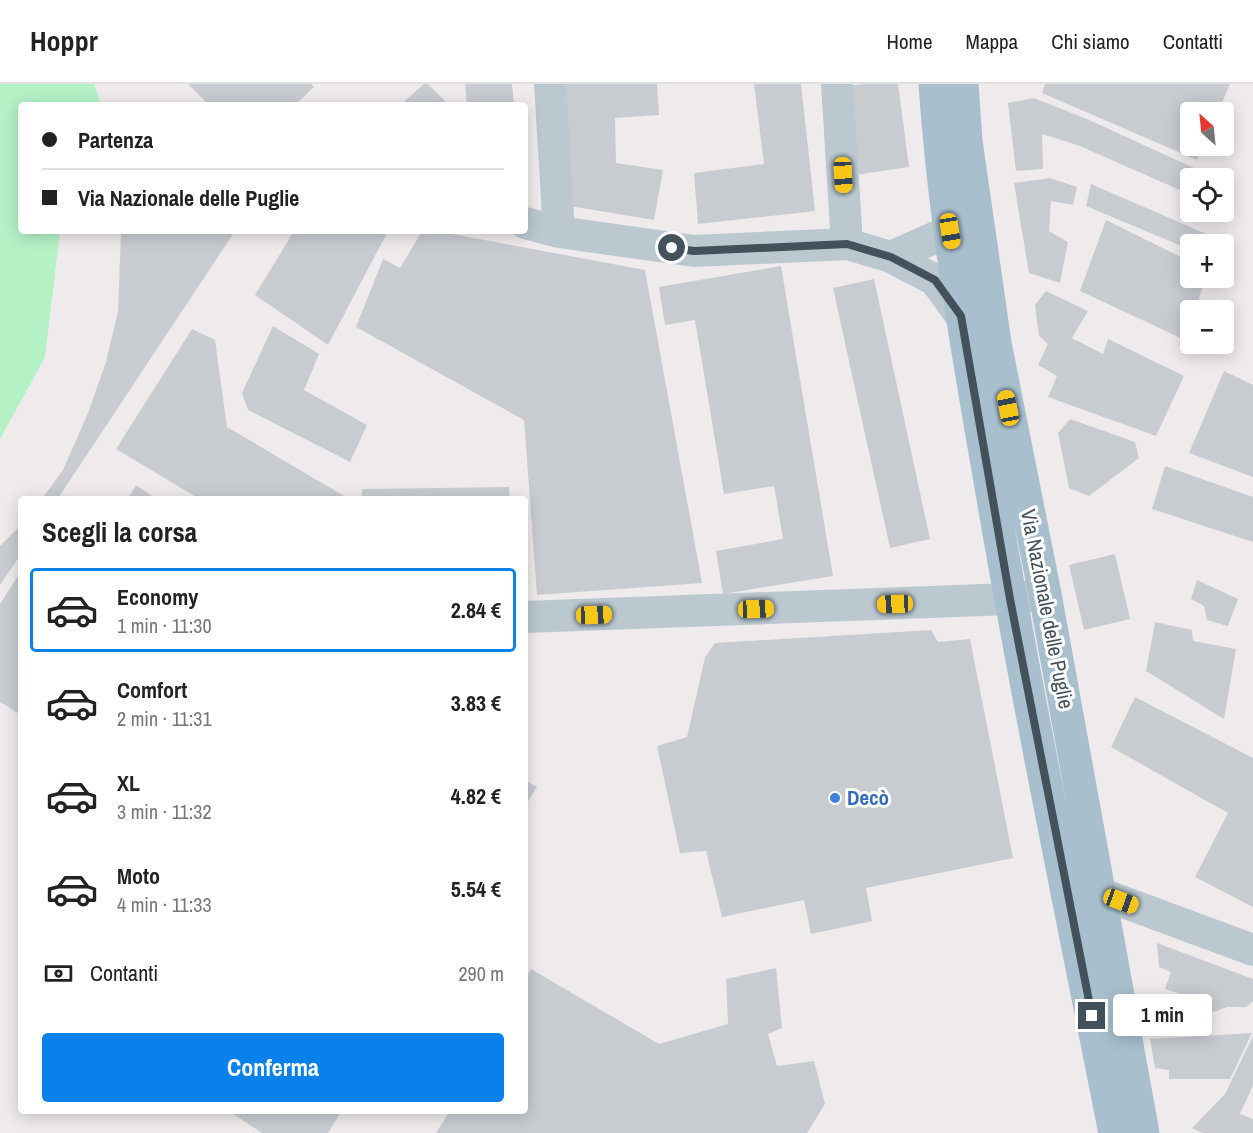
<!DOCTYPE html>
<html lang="it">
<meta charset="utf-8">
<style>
:root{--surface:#fff;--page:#f2f2f2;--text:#222;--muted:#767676;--line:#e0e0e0;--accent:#0981eb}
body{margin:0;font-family:"Archivo Narrow",sans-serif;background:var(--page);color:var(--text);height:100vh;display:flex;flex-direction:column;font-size:22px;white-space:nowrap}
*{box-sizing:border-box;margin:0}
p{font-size:20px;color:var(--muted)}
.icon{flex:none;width:33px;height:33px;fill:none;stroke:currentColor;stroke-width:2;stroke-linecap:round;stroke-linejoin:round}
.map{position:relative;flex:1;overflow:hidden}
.sheet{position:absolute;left:18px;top:412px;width:510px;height:618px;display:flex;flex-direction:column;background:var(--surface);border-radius:6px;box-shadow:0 3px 15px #0003}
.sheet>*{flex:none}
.top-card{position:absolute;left:18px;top:18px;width:510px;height:132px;border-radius:6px;box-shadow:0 3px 15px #0003;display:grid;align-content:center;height:132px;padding:0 24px;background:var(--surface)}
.needle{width:39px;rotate:333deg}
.tools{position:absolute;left:1180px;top:18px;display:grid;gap:12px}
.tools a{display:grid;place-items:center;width:54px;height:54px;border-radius:6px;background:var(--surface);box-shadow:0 3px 15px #0003;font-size:30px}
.end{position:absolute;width:27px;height:27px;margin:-14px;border:8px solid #43515a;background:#fff;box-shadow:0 0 0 3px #fff}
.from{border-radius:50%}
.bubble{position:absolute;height:42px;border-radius:6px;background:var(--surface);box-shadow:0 3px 15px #0003;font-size:20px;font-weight:700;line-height:42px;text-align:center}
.car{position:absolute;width:18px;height:36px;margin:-18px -9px;border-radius:8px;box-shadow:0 0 4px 2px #0007;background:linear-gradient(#f5c518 24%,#345 0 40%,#f5c518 0 76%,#345 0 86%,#f5c518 0)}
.top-card b{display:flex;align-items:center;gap:21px;height:57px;font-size:22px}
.top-card b+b{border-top:2px solid var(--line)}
.top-card i{width:15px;height:15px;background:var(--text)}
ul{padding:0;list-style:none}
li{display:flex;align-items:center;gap:18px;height:84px;margin:0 12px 9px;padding:0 12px;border:3px solid transparent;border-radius:6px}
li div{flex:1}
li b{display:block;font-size:22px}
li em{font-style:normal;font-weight:700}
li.on{border-color:var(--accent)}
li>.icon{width:54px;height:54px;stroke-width:1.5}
h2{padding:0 24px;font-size:27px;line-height:72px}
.pay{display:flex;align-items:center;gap:15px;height:66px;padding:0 24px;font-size:22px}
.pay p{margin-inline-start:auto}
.action{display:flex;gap:12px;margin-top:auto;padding:12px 24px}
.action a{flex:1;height:69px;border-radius:6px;background:var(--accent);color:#fff;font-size:24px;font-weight:700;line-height:69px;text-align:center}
header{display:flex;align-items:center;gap:36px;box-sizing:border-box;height:84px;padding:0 30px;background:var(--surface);border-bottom:2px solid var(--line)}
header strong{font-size:28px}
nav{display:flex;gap:33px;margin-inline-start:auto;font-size:21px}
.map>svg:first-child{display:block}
.green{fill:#b4f2c6}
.building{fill:#c8ccd1}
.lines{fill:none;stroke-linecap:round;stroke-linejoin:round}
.minor{stroke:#bbc8d0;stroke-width:32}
.major{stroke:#a8bfce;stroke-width:33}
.route{stroke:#43515a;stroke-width:8}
.shop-dot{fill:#3f7fe0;stroke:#fff;stroke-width:2}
.labels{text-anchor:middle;stroke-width:6;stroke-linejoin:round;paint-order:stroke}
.street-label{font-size:21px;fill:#43515a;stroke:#fff}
.shop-label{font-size:21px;font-weight:bold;fill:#366cbe;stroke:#fff;text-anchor:start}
</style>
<header>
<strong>Hoppr</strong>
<nav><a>Home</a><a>Mappa</a><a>Chi siamo</a><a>Contatti</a></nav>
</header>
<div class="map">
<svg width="1253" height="1049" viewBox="0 0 1253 1049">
<rect width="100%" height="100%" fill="#efebec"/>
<path class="green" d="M0,0H94L101,21H21V147H60L45,273L0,355Z"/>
<path class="building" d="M188,0H311L314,3L295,21H209Z
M424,0H428L449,21H400Z
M465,0H512L514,21H467Z
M563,0H657L659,31L615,34L616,79L663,86L654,136L569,122Z
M754,0H801L815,127L698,140L694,89L764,80Z
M864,0H898L909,83L855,91L845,2Z
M1045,0H1230L1218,28H1191V62H1203L1197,76L1042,9Z
M1034,14L1087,35L1216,94H1191V111L1080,62L1042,50L1043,85L1016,87L1008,19Z
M1050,94L1077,103L1073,121L1051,117L1049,147L1068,158L1060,199L1029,189L1014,99Z
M1091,100L1211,152L1208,160H1191V166L1086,122Z
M1106,136L1191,178V194H1206L1195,226H1191V237L1185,256L1080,207Z
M121,147H235L57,416H41L63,386L88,329L106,278L118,227Z
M294,147H388L328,261L255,211Z
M422,147H436L645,186L702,499L537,511L524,336L356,243L383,175L400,184Z
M781,182L833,492L723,510L716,467L783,455L774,402L724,410L695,236L665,241L659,203Z
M874,195L930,455L890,464L833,204Z
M1046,207L1088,227L1072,254L1103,270L1108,255L1184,292L1156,352L1048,313L1057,292L1038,281L1048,260L1039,252L1035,221Z
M273,242L319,270L304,306L367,341L350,378L248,326L242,309Z
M192,245L215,256L227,343L351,416H201L116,365Z
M1224,287L1253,301V393L1189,369Z
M1070,335L1135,358L1139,374L1089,412L1069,404L1058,349Z
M1165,382L1253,413V458L1152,425Z
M136,401L158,416H127Z
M509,403L510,416H361L362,405Z
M21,441V470L0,501V462Z
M1115,470L1130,535L1084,546L1069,481Z
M21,487V631L0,618V520Z
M1197,496L1238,515L1228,542L1207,536L1204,522L1191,515Z
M1155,538L1192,546L1193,557L1236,565L1224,635L1146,587Z
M931,546L938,558L970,555L1013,774L866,804L872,837L811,850L804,816L722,833L706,767L680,769L657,662L687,653L705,573L715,559Z
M1135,613L1253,674V823L1195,793L1228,729L1111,663Z
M525,696L537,703L525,722Z
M1157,859L1253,895V917L1246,923H1227L1214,928L1184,911L1165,905L1171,888L1159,883Z
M776,884L782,944L768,950L777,982L814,977L825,1020L807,1049H436L449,1028H525V895L531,885L659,960L728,940L726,895Z
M1252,949L1230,995H1169V986L1155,984L1150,955Z
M1253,952V1001L1240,1030L1253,1035V1049H1203L1192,1044L1225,1010Z
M230,1028H341L328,1049H262Z"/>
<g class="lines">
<path class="minor" d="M550,0L559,148
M837,0L847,160
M525,139L559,148L694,167L847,160L891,173L935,196L961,232
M891,173L950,147L974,151
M525,533L1010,515L1045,510
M1075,814L1099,809L1253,866"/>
<path class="major" d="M935,0C944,134 967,265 990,397C1027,615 1072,832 1115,1049
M962,0L966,57L995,259L1045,510L1143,1049"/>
</g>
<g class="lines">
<path class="route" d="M672,164L694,167L847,160L891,173L935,196L961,232L1010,515L1092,932"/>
</g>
<circle class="shop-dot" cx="835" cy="714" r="6"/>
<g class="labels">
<g class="street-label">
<text transform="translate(1047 525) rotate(79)" y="7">Via Nazionale delle Puglie</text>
</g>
<g class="shop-label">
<text x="847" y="721">Decò</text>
</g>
</g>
</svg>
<div class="tools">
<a><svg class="needle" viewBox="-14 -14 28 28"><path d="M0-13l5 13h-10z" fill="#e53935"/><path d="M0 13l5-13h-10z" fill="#767676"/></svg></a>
<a><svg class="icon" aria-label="locate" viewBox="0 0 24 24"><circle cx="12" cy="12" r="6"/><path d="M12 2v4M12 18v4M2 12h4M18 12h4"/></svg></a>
<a>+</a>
<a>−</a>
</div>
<i class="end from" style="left:672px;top:164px"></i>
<i class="end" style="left:1092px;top:932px"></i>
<div class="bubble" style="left:1113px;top:910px;width:99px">1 min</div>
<i class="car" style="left:843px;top:91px;rotate:177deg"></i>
<i class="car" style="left:950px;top:147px;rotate:171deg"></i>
<i class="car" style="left:1008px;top:324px;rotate:349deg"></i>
<i class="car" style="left:895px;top:520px;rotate:268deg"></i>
<i class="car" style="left:756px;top:525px;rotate:88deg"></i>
<i class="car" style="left:594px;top:531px;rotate:88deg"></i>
<i class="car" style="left:1121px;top:817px;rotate:110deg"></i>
<div class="top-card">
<b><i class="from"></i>Partenza</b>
<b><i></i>Via Nazionale delle Puglie</b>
</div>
<section class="sheet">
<h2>Scegli la corsa</h2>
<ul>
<li class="on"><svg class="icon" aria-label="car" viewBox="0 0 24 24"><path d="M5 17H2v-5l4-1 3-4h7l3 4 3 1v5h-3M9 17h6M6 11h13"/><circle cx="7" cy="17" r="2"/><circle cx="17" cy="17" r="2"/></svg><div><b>Economy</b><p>1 min · 11:30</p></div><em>2.84 €</em></li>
<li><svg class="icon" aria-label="car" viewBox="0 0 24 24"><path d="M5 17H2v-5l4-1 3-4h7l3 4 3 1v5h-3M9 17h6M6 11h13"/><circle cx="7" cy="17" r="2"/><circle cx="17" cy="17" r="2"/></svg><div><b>Comfort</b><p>2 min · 11:31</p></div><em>3.83 €</em></li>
<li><svg class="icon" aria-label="car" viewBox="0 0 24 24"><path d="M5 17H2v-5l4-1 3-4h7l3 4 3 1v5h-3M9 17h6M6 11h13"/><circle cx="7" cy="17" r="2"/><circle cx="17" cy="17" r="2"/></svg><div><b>XL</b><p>3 min · 11:32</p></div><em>4.82 €</em></li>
<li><svg class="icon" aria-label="car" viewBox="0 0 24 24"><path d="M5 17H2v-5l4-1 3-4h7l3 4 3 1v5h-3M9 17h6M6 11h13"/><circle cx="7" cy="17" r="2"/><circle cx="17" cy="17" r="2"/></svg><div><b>Moto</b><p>4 min · 11:33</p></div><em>5.54 €</em></li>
</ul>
<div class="pay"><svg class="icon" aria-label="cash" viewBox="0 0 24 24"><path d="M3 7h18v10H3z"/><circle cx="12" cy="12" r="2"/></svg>Contanti<p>290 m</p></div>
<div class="action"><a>Conferma</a></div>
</section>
</div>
